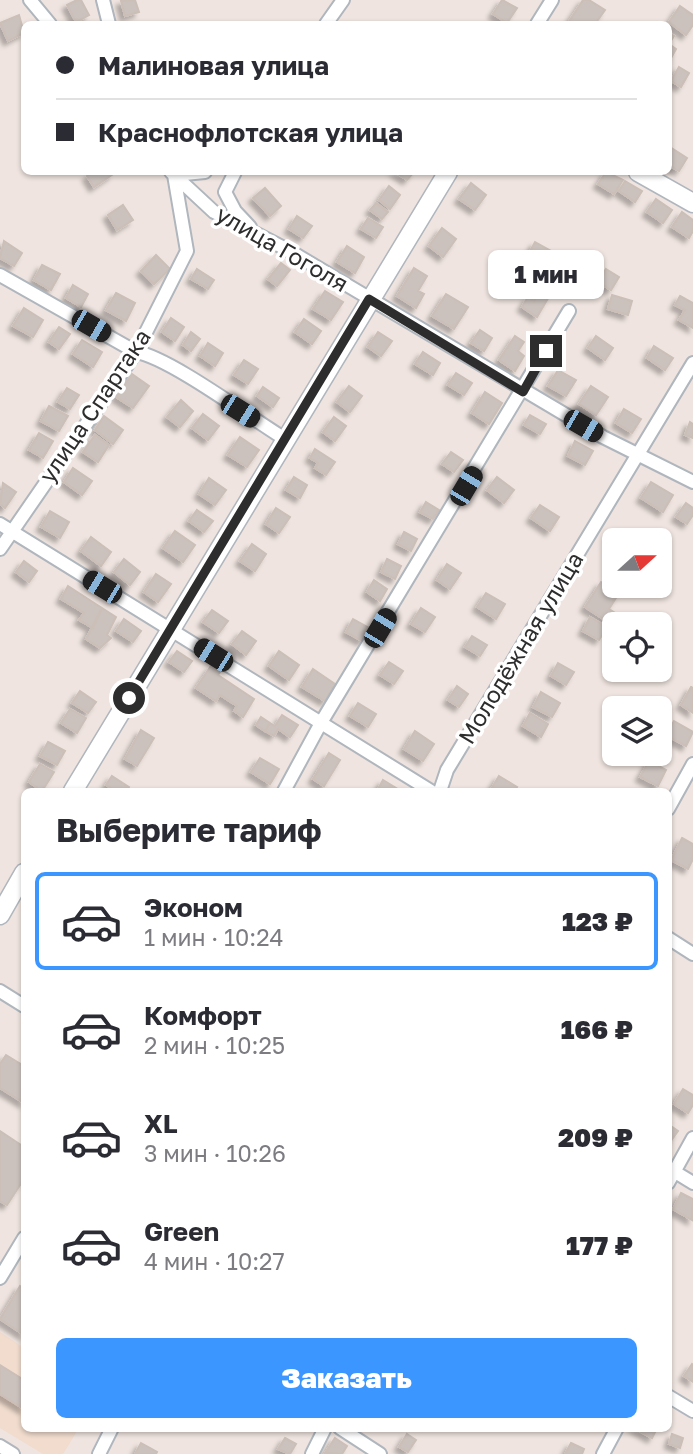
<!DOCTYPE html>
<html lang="ru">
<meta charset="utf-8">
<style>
:root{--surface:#fff;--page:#f7f7f7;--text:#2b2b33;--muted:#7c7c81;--line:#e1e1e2;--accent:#3c96ff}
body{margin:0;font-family:"Golos Text",sans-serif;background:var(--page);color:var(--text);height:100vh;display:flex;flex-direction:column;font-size:26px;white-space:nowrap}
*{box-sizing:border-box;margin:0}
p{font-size:23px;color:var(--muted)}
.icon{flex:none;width:38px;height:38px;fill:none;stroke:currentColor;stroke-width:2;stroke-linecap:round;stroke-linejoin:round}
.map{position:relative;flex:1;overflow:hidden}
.sheet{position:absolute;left:21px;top:788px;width:651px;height:644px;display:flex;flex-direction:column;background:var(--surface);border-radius:10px;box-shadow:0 2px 5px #0004}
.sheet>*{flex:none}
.guide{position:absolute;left:21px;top:21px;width:651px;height:154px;border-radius:10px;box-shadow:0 2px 5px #0004;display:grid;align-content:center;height:154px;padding:0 35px;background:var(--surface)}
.needle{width:46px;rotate:69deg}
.tools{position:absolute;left:602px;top:528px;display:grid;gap:14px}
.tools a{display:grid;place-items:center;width:70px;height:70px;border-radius:10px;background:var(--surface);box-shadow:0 2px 5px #0004;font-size:35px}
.end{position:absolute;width:32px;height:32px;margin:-16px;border:9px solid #2d2d2d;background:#fff;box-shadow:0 0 0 4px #fff}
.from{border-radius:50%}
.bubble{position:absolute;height:49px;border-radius:10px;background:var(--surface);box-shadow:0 2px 5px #0004;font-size:23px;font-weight:800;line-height:49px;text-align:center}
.car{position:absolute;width:21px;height:42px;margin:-21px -10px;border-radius:9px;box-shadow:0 0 5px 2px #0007;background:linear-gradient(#222 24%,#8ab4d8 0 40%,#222 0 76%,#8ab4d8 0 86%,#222 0)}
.guide b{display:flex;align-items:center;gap:24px;height:66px;font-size:26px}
.guide b+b{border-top:2px solid var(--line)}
.guide i{width:18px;height:18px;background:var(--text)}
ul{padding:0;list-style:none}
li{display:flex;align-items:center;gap:21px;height:98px;margin:0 14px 10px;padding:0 21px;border:4px solid transparent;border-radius:10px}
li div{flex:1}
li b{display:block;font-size:26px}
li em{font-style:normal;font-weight:800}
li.selected{border-color:var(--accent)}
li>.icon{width:63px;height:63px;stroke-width:1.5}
h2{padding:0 35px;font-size:32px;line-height:84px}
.button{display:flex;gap:14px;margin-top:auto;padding:14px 35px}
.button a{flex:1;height:80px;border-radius:10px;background:var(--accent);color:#fff;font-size:28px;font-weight:800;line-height:80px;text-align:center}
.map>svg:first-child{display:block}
.education{fill:#f1dcce}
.building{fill:#cbc2bd;stroke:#cbbfb8;stroke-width:2;filter:url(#shadow)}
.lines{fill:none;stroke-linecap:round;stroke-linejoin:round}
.street-casing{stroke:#afb6bd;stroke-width:16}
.secondary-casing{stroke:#afb6bd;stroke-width:21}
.street{stroke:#fff;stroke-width:12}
.secondary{stroke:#fff;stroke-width:18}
.route{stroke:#2d2d2d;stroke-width:9}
.labels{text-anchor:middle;stroke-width:7;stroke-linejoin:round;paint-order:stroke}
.street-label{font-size:23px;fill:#2d2d2d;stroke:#fff}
</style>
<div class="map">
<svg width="693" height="1454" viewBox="0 0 693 1454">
<defs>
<filter id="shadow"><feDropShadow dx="-4.5" dy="4.5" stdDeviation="2" flood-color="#0004"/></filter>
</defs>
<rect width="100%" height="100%" fill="#efe4df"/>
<path class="education" d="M0,1332L24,1348V1428H79L63,1454H43L0,1428Z"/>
<path class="building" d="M77,0H81L89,15L76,22L67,5Z
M135,0L139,12L125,16L121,1Z
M502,0L517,8L507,23L493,14Z
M583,0H589L605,10L595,24L568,23Z
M680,6L693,15V25L686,35L669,22Z
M19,15L24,33L8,41L0,23Z
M668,33L674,36L669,44L676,49L671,58L668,57Z
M679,67L689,73L681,87L671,81Z
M670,147L687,158L679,171L668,165Z
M94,172H111L113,174L94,187L87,176Z
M395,172H414L407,180Z
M606,172L623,180L614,194L598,184Z
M625,181L642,191L635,202L619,191Z
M471,183L486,195L475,210L459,199Z
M389,186L400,195L390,209L379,200Z
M265,188L281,206L270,216L253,198Z
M656,199L672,210L663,223L647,212Z
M376,203L388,212L382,219L370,210Z
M123,205L133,220L117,230L108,215Z
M682,212L693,220V231L689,238L672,227Z
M297,216L312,226L303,238L289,229Z
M368,218L383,227L376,238L361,229Z
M442,228L456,239L443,257L429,246Z
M4,241L22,253L14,266L0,258Z
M535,242L551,251L546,262L529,253Z
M347,246L364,257L355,273L337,262Z
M156,255L170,269L154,284L141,271Z
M510,255L528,265L523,275L505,265Z
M572,255L592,264L586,277L565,268Z
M281,263L290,270L277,286L268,279Z
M42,265L60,274L51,290L34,280Z
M414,268L427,276L418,291L424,294L416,308L397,296Z
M197,269L214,280L208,289L191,279Z
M606,269L619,277L611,290L598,282Z
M73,285L88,294L81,307L66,298Z
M541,290L550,295L537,317L522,307L528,297L534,301Z
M325,291L343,302L331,320L313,309Z
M116,293L135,303L126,321L106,310Z
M446,294L468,307L454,329L432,316Z
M612,295L632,301L628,315L608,309Z
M680,296L693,303V328L679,320L685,310L675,305Z
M24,308L43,320L33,337L13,326Z
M171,318L184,327L175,341L162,332Z
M304,319L321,331L312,344L295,332Z
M59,327L70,334L59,349L49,342Z
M480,330L492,338L484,351L471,343Z
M191,332L200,339L191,351L183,345Z
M378,332L392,341L381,356L368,347Z
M515,336L524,342L518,351L524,356L515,371L499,360Z
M596,336L613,348L605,360L588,348Z
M82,340L102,352L93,367L73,354Z
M208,343L223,353L215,366L200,356Z
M654,346L673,358L665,370L647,358Z
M423,352L440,363L433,375L415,364Z
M244,360L258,369L248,384L234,375Z
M558,370L576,380L566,396L548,386Z
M456,373L472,383L464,395L448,385Z
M132,374L149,386L133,408L116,397Z
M349,386L362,396L350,412L337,402Z
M591,386L608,397L596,415L579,404Z
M263,387L279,398L273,407L257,396Z
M67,388L79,395L70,409L58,402Z
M485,392L502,403L489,424L472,413Z
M181,400L193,411L180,427L167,417Z
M49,406L68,416L59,431L41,421Z
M624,409L641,419L632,433L616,423Z
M203,414L219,426L208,440L192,428Z
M530,415L546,424L540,434L524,425Z
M104,416L123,430L113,444L95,430Z
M334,417L346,426L335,441L323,432Z
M690,422L693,424V438L685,435Z
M39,433L53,441L43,458L29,450Z
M95,435L109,445L98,462L83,452Z
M240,437L259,450L247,467L228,455Z
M575,441L593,451L585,465L568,456Z
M315,449L335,462L326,475L315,468L318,463L310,458Z
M451,452L463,460L454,472L442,464Z
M73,468L92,481L82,495L64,482Z
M294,477L307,485L300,498L286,490Z
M497,477L514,490L504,503L487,490Z
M209,478L226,490L215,505L199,494Z
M651,482L673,495L663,512L641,498Z
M3,483L16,492L5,508L0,504Z
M426,502L439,510L433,519L420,512Z
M686,503L693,508V515L687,524L676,517Z
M540,505L559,517L550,531L531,518Z
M276,508L290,517L279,533L266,524Z
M197,510L213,521L204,532L189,521Z
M50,511L69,522L60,538L41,527Z
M175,531L195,545L183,562L163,548Z
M404,532L417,539L411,551L398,544Z
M91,537L111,552L101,566L81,551Z
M252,544L266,554L255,571L240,561Z
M124,559L140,572L130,585L114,572Z
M387,559L401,566L395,579L381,572Z
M24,561L37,571L29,582L16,572Z
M447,564L461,573L450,589L437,580Z
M156,574L171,584L158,602L144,592Z
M374,580L387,589L380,601L367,592Z
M601,582L619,593L609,609L620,616L614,626L585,607Z
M68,586L102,608L93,628L79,620L84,613L61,599Z
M486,593L505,604L496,619L477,607Z
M102,608L116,617L107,635L111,638L100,648L86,639Z
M421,608L435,617L425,632L411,624Z
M212,610L228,621L219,633L203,622Z
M590,617L607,627L599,640L583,631Z
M124,619L141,631L133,642L116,631Z
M353,619L369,628L362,641L346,632Z
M242,631L256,641L246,655L232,644Z
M472,636L487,645L480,656L465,647Z
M177,651L192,661L184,672L169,662Z
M279,651L299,665L289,680L269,666Z
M389,662L403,671L394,684L380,675Z
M558,663L574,672L566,685L551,676Z
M211,666L220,672L218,675L254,699L243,717L234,711L237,706L220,695L216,701L196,688Z
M313,669L335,684L325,701L302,687Z
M457,686L468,694L459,707L448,700Z
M691,687L693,688V713L681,705Z
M80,691L96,702L88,713L72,703Z
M541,692L560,703L552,717L533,707Z
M358,703L376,714L368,727L350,716Z
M70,709L86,718L77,733L61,723Z
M530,713L548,724L541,737L523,726Z
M282,715L298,725L290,737L278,729L274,736L265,731L270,723L275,726Z
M261,717L270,723L265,731L256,725Z
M674,721L693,732L686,746L666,735Z
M141,730L154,738L137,766L125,759Z
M415,731L434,744L423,761L404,749Z
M48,742L65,751L57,765L40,756Z
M329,753L340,760L324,786L313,779Z
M260,758L279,769L270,784L251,772Z
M649,761L666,770L658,786L640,777Z
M40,764L54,772L42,791L29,782Z
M112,776L129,787L127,791H116L106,785Z
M499,776L517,787L514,791H490Z
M383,780L401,791H377Z
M682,838L693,844V859L688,869L671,860Z
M6,1055L24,1066V1103L0,1088V1064Z
M683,1089L693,1095V1105L688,1113L674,1104Z
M668,1124L678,1131L668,1145Z
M0,1131L24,1147V1179L7,1205L0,1201Z
M681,1193L693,1199L692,1220L673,1209Z
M20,1286L24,1289V1335L0,1319Z
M692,1364L693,1365V1382L684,1376Z
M0,1365L24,1380V1409L0,1394Z
M634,1428H657L652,1438Z
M407,1434L416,1440L408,1452L399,1447Z
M672,1434L683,1438L680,1448L669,1444Z
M285,1438L296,1444L290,1454L278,1449Z
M335,1438L347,1446L342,1454L325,1453Z
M141,1443L157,1452L156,1454H135Z
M571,1443L584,1449L582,1454H565Z"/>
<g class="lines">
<defs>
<path id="street" d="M30,0L50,24
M103,0L109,24
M326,24L343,0
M537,24L552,0
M171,172L214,212L288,250L603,437L693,482
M235,172L225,192L235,211L250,227
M0,275L136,352C169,357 252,419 285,439
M0,524L431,791
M0,549L136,352L187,251L174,175L205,172
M284,791L322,721L569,311
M440,791L447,770L693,363
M668,809L693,764
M668,938L693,954
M0,991L24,1006
M675,1172L693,1183
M668,1183L693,1138
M0,1278L24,1238
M668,1396L693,1411
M340,1428L380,1454
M0,1446L13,1454
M99,1454L112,1428
M312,1454L325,1428
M603,1454L617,1428"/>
<path id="secondary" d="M638,172L693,203
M73,791L448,172
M0,915L24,873"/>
</defs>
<use href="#street" class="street-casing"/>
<use href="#secondary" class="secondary-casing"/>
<use href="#street" class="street"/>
<use href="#secondary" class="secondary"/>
</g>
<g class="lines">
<path class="route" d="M129,698L369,299L523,392L546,351"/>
</g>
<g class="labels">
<g class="street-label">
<text transform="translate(282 249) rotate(30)" y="8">улица Гоголя</text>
<text transform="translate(95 406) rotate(-56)" y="8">улица Спартака</text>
<text transform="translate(521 648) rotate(-59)" y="8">Молодёжная улица</text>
</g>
</g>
</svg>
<div class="tools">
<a><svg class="needle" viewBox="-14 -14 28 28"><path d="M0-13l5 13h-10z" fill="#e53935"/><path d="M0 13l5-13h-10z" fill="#7c7c81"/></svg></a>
<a><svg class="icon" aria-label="locate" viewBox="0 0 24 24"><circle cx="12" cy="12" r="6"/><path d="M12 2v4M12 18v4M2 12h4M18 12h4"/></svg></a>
<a><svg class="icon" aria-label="layers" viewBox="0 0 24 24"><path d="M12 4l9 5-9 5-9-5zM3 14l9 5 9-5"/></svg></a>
</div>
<i class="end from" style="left:129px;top:698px"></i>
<i class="end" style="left:546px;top:351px"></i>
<div class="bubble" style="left:488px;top:250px;width:116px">1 мин</div>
<i class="car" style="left:91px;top:326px;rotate:120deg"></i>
<i class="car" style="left:240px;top:411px;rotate:122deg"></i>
<i class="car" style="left:583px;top:426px;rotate:120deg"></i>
<i class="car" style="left:466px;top:486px;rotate:31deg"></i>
<i class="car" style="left:102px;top:587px;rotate:301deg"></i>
<i class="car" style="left:380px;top:628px;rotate:31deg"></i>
<i class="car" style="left:213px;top:655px;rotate:302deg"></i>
<div class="guide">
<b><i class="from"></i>Малиновая улица</b>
<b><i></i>Краснофлотская улица</b>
</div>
<section class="sheet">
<h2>Выберите тариф</h2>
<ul>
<li class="selected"><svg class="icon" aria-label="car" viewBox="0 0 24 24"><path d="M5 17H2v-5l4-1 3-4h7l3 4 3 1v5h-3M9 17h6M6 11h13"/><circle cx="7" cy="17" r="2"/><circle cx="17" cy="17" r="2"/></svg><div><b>Эконом</b><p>1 мин · 10:24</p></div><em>123 ₽</em></li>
<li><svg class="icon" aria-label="car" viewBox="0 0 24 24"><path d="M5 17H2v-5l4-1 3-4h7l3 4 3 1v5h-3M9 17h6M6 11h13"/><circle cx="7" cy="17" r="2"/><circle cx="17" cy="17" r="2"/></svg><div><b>Комфорт</b><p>2 мин · 10:25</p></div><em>166 ₽</em></li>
<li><svg class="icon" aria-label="car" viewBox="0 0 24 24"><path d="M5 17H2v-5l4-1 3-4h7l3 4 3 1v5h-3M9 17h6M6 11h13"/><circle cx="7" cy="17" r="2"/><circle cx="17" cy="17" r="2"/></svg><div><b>XL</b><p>3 мин · 10:26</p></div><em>209 ₽</em></li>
<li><svg class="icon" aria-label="car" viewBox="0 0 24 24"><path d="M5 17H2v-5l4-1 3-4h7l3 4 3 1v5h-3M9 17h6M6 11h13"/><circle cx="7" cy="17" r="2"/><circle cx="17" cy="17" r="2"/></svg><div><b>Green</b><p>4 мин · 10:27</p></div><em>177 ₽</em></li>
</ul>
<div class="button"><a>Заказать</a></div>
</section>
</div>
